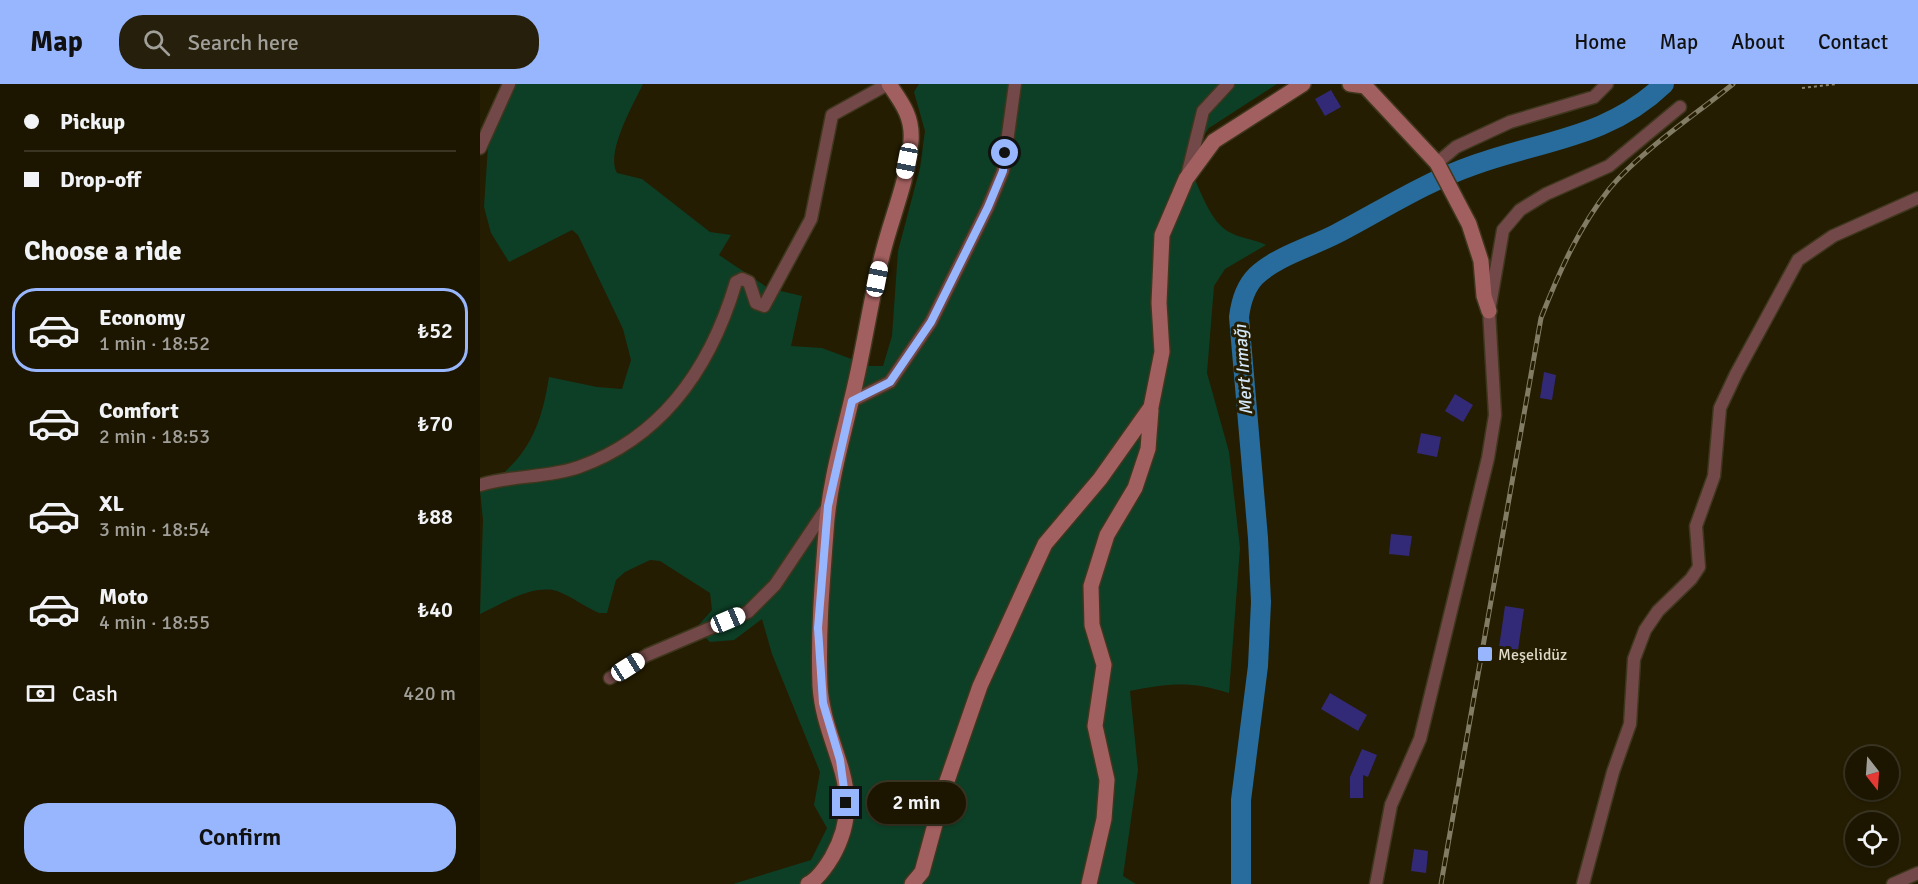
<!DOCTYPE html>
<meta charset="utf-8">
<style>
:root{--surface:#1c1601;--page:#251f0b;--text:#f1f3f6;--muted:#a09f99;--line:#3a3523;--accent:#97b6fd}
body{margin:0;font-family:Signika,sans-serif;background:var(--page);color:var(--text);height:100vh;display:flex;flex-direction:column;font-size:22px;white-space:nowrap}
*{box-sizing:border-box;margin:0}
p{font-size:20px;color:var(--muted)}
.icon{flex:none;width:33px;height:33px;fill:none;stroke:currentColor;stroke-width:2;stroke-linecap:round;stroke-linejoin:round}
.map{position:relative;flex:1;overflow:hidden}
.panel{display:flex;flex-direction:column;background:var(--surface);width:480px}
.panel>*{flex:none}
.guide{display:grid;align-content:center;height:132px;padding:0 24px;background:var(--surface)}
.needle{width:39px;rotate:163deg}
.tools{position:absolute;left:1365px;top:662px;display:grid;gap:12px}
.tools a{display:grid;place-items:center;width:54px;height:54px;border-radius:50%;background:var(--surface);box-shadow:0 2px 4px #0004,0 0 0 2px var(--line);font-size:30px}
.end{position:absolute;width:27px;height:27px;margin:-14px;border:8px solid #97b6fd;background:#111;box-shadow:0 0 0 3px #111}
.from{border-radius:50%}
.bubble{position:absolute;height:42px;border-radius:21px;background:var(--surface);box-shadow:0 2px 4px #0004,0 0 0 2px var(--line);font-size:20px;font-weight:600;line-height:42px;text-align:center}
.car{position:absolute;width:18px;height:36px;margin:-18px -9px;border-radius:8px;box-shadow:0 0 4px 2px #0007;background:linear-gradient(#fff 24%,#345 0 40%,#fff 0 76%,#345 0 86%,#fff 0)}
.guide b{display:flex;align-items:center;gap:21px;height:57px;font-size:22px}
.guide b+b{border-top:2px solid var(--line)}
.guide i{width:15px;height:15px;background:var(--text)}
ul{padding:0;list-style:none}
li{display:flex;align-items:center;gap:18px;height:84px;margin:0 12px 9px;padding:0 12px;border:3px solid transparent;border-radius:24px}
li div{flex:1}
li b{display:block;font-size:22px}
li em{font-style:normal;font-weight:600}
li.selected{border-color:var(--accent)}
li>.icon{width:54px;height:54px;stroke-width:1.5}
h2{padding:0 24px;font-size:27px;line-height:72px}
.pay{display:flex;align-items:center;gap:15px;height:66px;padding:0 24px;font-size:22px}
.pay p{margin-inline-start:auto}
.action{display:flex;gap:12px;margin-top:auto;padding:12px 24px}
.action a{flex:1;height:69px;border-radius:24px;background:var(--accent);color:#111;font-size:24px;font-weight:600;line-height:69px;text-align:center}
header{display:flex;align-items:center;gap:36px;box-sizing:border-box;height:84px;padding:0 30px;background:var(--accent);color:#111}
header strong{font-size:28px}
nav{display:flex;gap:33px;margin-inline-start:auto;font-size:21px}
.search{width:420px;height:54px;background:var(--page);display:flex;align-items:center;gap:15px;box-sizing:border-box;padding:0 21px;border-radius:24px;color:var(--muted);font-size:22px}
main{display:flex;flex:1;min-height:0}
.map>svg:first-child{display:block}
.green{fill:#0d3f26}
.lines{fill:none;stroke-linecap:round;stroke-linejoin:round}
.river{stroke:#276c9c;stroke-width:20}
.building{fill:#322977}
.street-casing{stroke:#3f371d;stroke-width:15}
.secondary-casing{stroke:#3f371d;stroke-width:18}
.path{stroke:#8a836d;stroke-width:2;stroke-dasharray:3 3;stroke-linecap:butt}
.street{stroke:#724848;stroke-width:12}
.secondary{stroke:#a25f5f;stroke-width:15}
.rail-casing{stroke:#827c65;stroke-width:5}
.rail{stroke:#251d01;stroke-width:3;stroke-dasharray:9;stroke-linecap:butt}
.route{stroke:#97b6fd;stroke-width:8}
.poi-dot{fill:#97b6fd;stroke:#251d01;stroke-width:2}
.labels{text-anchor:middle;stroke-width:6;stroke-linejoin:round;paint-order:stroke}
.poi-label{font-size:16px;fill:#ded9c8;stroke:#251d01;text-anchor:start}
.water-label{font-size:18px;font-style:italic;fill:#d2e6f7;stroke:#251d01}
</style>
<header>
<strong>Map</strong>
<div class="search"><svg class="icon" aria-label="search" viewBox="0 0 24 24"><circle cx="10" cy="10" r="6"/><path d="M15 15l6 6"/></svg>Search here</div>
<nav><a>Home</a><a>Map</a><a>About</a><a>Contact</a></nav>
</header>
<main>
<section class="panel">
<div class="guide">
<b><i class="from"></i>Pickup</b>
<b><i></i>Drop-off</b>
</div>
<h2>Choose a ride</h2>
<ul>
<li class="selected"><svg class="icon" aria-label="car" viewBox="0 0 24 24"><path d="M5 17H2v-5l4-1 3-4h7l3 4 3 1v5h-3M9 17h6M6 11h13"/><circle cx="7" cy="17" r="2"/><circle cx="17" cy="17" r="2"/></svg><div><b>Economy</b><p>1 min · 18:52</p></div><em>₺52</em></li>
<li><svg class="icon" aria-label="car" viewBox="0 0 24 24"><path d="M5 17H2v-5l4-1 3-4h7l3 4 3 1v5h-3M9 17h6M6 11h13"/><circle cx="7" cy="17" r="2"/><circle cx="17" cy="17" r="2"/></svg><div><b>Comfort</b><p>2 min · 18:53</p></div><em>₺70</em></li>
<li><svg class="icon" aria-label="car" viewBox="0 0 24 24"><path d="M5 17H2v-5l4-1 3-4h7l3 4 3 1v5h-3M9 17h6M6 11h13"/><circle cx="7" cy="17" r="2"/><circle cx="17" cy="17" r="2"/></svg><div><b>XL</b><p>3 min · 18:54</p></div><em>₺88</em></li>
<li><svg class="icon" aria-label="car" viewBox="0 0 24 24"><path d="M5 17H2v-5l4-1 3-4h7l3 4 3 1v5h-3M9 17h6M6 11h13"/><circle cx="7" cy="17" r="2"/><circle cx="17" cy="17" r="2"/></svg><div><b>Moto</b><p>4 min · 18:55</p></div><em>₺40</em></li>
</ul>
<div class="pay"><svg class="icon" aria-label="cash" viewBox="0 0 24 24"><path d="M3 7h18v10H3z"/><circle cx="12" cy="12" r="2"/></svg>Cash<p>420 m</p></div>
<div class="action"><a>Confirm</a></div>
</section>
<div class="map">
<svg width="1438" height="800" viewBox="0 0 1438 800">
<rect width="100%" height="100%" fill="#251d01"/>
<path class="green" d="M31,0H163C154,19 125,69 137,89L162,95L230,148L251,151L239,171L288,204L322,212L311,262L342,264L390,282H403L412,252L418,167L440,84L445,47L434,8L439,0H797L729,44L704,81L711,87C721,107 730,139 751,149C762,155 775,155 786,161L745,185L734,202L727,289L749,368L760,464L749,609C712,597 689,599 650,607L658,686L643,792L656,800H253L331,776L347,744L334,721L340,688L292,570L282,535L254,556L230,558L216,544L232,526L230,509L180,477L170,476L145,488L136,496L127,529H119C105,523 91,512 77,507C52,500 22,520 0,530L3,436L0,406C46,378 61,345 69,293L117,303L142,305L151,276L143,245L98,151L92,146L29,178L11,149L4,123L8,62Z"/>
<g class="lines">
<path class="river" d="M761,800V716L778,582L781,518L778,454L759,233C761,217 765,203 776,192C797,172 831,163 856,150C902,126 945,98 994,81C1063,56 1128,54 1184,0"/>
</g>
<path class="building" d="M851,6L861,23L845,32L835,15Z
M1064,288L1076,291L1072,316L1060,314Z
M975,310L993,321L983,338L965,327Z
M941,349L961,353L957,373L937,369Z
M911,450L932,452L929,472L909,470Z
M1025,522L1044,525L1038,566L1019,563Z
M850,609L887,631L878,647L841,625Z
M882,665L897,671L888,693L883,691V714H870V693Z
M934,765L948,767L946,789L931,787Z"/>
<g class="lines">
<defs>
<path id="street" d="M0,64L29,0
M957,79L976,63L1030,38L1114,13L1127,0
M707,92L723,27L748,0
M372,317L410,298L451,238L508,123L523,87L535,0
M0,401C32,391 68,394 99,383C185,352 231,282 256,198L262,195L269,198L276,219L284,222L331,135L352,31L408,0
M130,594L167,571L268,528L295,501L348,422
M896,800L911,721L940,655L1008,374L1015,331L1009,227L1023,146L1040,126L1066,110L1129,82L1200,23
M1103,800L1133,688L1150,640L1154,575L1165,546L1178,527L1211,495L1219,483L1216,442L1234,392L1240,324L1256,290L1318,176L1353,152L1438,114
M1413,800L1438,789"/>
<path id="secondary" d="M870,0L885,2L957,79L989,140L1001,177L1004,212L1009,227
M328,800C338,795 346,783 352,773C390,706 344,666 340,602C338,550 342,500 346,448C349,398 364,350 375,301C385,258 391,214 402,172C411,134 428,97 431,57C433,33 422,19 409,0
M432,800L442,788L466,700L500,602L565,460L620,395L671,323L682,268L679,219L682,151L706,95L734,57L823,0
M609,800L624,735L627,696L615,642L624,581L612,541L611,502L627,451L655,404L668,365L671,326"/>
</defs>
<use href="#street" class="street-casing"/>
<use href="#secondary" class="secondary-casing"/>
<path class="path" d="M1322,4L1357,0"/>
<use href="#street" class="street"/>
<use href="#secondary" class="secondary"/>
<defs>
<path id="rail" d="M961,800L1061,234C1079,188 1099,143 1130,104C1161,67 1215,31 1253,0"/>
</defs>
<use href="#rail" class="rail-casing"/>
<use href="#rail" class="rail"/>
</g>
<g class="lines">
<path class="route" d="M366,719L360,676L343,619L338,544L348,422L372,317L410,298L451,238L508,123L523,87L525,69"/>
</g>
<rect class="poi-dot" x="997" y="562" width="16" height="16" rx="3"/>
<g class="labels">
<g class="poi-label">
<text x="1018" y="576">Meşelidüz</text>
</g>
<g class="water-label">
<text transform="translate(763 286) rotate(-94)" y="6">Mert Irmağı</text>
</g>
</g>
</svg>
<div class="tools">
<a><svg class="needle" viewBox="-14 -14 28 28"><path d="M0-13l5 13h-10z" fill="#e53935"/><path d="M0 13l5-13h-10z" fill="#a09f99"/></svg></a>
<a><svg class="icon" aria-label="locate" viewBox="0 0 24 24"><circle cx="12" cy="12" r="6"/><path d="M12 2v4M12 18v4M2 12h4M18 12h4"/></svg></a>
</div>
<i class="end from" style="left:525px;top:69px"></i>
<i class="end" style="left:366px;top:719px"></i>
<div class="bubble" style="left:387px;top:698px;width:99px">2 min</div>
<i class="car" style="left:427px;top:77px;rotate:191deg"></i>
<i class="car" style="left:397px;top:195px;rotate:11deg"></i>
<i class="car" style="left:248px;top:536px;rotate:67deg"></i>
<i class="car" style="left:148px;top:583px;rotate:58deg"></i>
</div>
</main>
